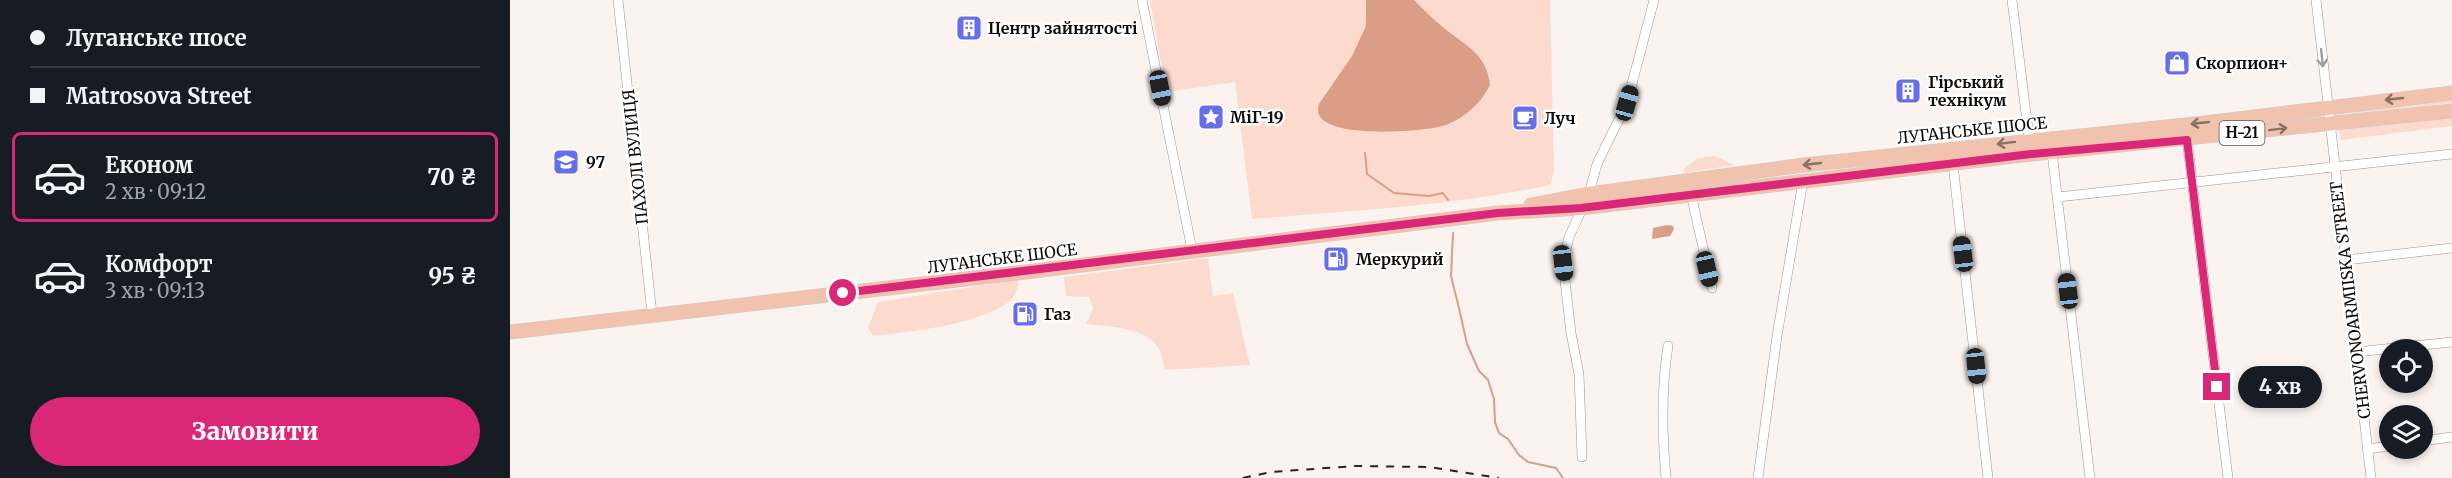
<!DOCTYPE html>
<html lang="uk">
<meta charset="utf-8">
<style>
:root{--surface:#171b24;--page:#20242c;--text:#f1f3f6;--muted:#9ea1a6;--line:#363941;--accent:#db2777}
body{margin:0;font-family:Merriweather,serif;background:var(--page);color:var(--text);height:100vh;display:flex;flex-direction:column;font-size:22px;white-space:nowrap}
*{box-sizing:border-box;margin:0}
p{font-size:20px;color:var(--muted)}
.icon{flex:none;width:33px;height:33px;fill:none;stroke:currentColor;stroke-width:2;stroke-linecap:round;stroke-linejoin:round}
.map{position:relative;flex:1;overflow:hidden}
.panel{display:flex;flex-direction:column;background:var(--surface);width:510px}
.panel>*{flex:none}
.top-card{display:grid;align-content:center;height:132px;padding:0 30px;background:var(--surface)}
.controls{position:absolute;left:1869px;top:339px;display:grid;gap:12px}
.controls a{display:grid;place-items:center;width:54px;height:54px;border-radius:50%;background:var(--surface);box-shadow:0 3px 9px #0003;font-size:30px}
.end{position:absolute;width:27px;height:27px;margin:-14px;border:8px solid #db2777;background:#fff;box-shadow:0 0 0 3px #fff}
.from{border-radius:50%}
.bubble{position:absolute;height:42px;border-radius:21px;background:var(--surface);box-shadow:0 3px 9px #0003;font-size:20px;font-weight:800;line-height:42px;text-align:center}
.car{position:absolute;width:18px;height:36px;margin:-18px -9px;border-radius:8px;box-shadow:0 0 4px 2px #0007;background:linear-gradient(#222 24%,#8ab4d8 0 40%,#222 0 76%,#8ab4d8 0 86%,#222 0)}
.top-card b{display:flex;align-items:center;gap:21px;height:57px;font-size:22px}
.top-card b+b{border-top:2px solid var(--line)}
.top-card i{width:15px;height:15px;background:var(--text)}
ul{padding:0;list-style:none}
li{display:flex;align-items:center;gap:18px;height:90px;margin:0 12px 9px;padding:0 18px;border:3px solid transparent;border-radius:9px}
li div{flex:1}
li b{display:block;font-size:22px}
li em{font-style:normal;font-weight:800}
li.selected{border-color:var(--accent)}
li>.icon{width:54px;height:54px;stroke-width:1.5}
.cta{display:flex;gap:12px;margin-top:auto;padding:12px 30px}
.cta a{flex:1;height:69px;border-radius:36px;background:var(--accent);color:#fff;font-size:24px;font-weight:800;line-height:69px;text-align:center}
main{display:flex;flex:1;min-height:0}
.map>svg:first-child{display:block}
.green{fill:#fcdbce}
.water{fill:#d99e85}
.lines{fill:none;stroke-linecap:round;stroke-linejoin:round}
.stream{stroke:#d99e85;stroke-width:2}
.street-casing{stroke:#9b9492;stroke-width:10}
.primary-casing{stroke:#cfcece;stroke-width:15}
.street{stroke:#fff;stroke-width:9}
.primary{stroke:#f1c2ae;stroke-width:14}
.rail{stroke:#272423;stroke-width:2;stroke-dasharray:8 8;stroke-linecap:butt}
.oneway{stroke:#9f9e9d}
.oneway2{stroke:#8b7065}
.route{stroke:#db2777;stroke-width:8}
.labels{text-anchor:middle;stroke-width:5;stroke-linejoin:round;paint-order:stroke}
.shield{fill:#fff;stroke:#565554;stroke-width:1.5}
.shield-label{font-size:15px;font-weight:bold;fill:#0e0c0b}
.poi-label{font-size:16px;font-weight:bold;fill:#0e0c0b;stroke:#fff;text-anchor:start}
.street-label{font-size:16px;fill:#0e0c0b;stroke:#fff}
</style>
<main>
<section class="panel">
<div class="top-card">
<b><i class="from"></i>Луганське шосе</b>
<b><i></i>Matrosova Street</b>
</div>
<ul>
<li class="selected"><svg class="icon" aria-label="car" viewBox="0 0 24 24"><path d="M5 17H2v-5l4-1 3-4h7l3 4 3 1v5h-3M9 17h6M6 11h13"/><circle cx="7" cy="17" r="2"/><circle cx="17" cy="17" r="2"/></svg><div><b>Економ</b><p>2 хв · 09:12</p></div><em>70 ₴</em></li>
<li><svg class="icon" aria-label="car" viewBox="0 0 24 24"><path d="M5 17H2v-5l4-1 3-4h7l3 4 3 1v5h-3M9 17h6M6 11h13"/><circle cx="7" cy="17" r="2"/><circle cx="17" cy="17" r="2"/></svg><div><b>Комфорт</b><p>3 хв · 09:13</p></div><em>95 ₴</em></li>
</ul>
<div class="cta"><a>Замовити</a></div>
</section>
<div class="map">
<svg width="1942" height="478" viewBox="0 0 1942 478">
<rect width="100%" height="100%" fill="#faf3f0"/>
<path class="green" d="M640,0H1040L1044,172L1040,185C943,206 842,211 742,219L725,82L656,92Z
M1942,100V103L1843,115L1840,113Z
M1942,118V126L1831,140L1829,130Z
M1204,156L1225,165L1174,173V169L1188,158Z
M698,258L703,296L723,293L740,365L655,370C653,363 652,353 648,347C632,326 600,327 576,324L583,309L579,297L556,296L554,277Z
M506,280L509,284C506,290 505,297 500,301C472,324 400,332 363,336L358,328L368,302Z"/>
<path class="water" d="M856,0H904C914,10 924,20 935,29C956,46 977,54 980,85C971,103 956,117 936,125C917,132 795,142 809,104L842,56L856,26Z
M1157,225L1163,226L1164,229L1160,236L1142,239L1143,228Z"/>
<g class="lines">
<path class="stream" d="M855,153L857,174L884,193L919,196L933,193L938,200
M943,233L941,276L948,304L957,344L969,371L978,380L984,399L985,422L989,433L998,439L1009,455L1018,462L1046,468L1053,478"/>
<defs>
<path id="street" d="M108,0L142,314
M632,0L682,250
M1502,0L1520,146
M1806,0L1861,478
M1677,139L1718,478
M1542,152L1580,478
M1443,164L1478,478
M1181,194L1202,288
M1548,197L1942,154
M1836,260L1942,248
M1846,352L1942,342
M1912,441L1942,437
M1857,449L1880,446
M1072,457L1069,374L1061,333L1053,263L1059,237L1079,194L1087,164L1117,103L1144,0
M1156,478C1152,434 1151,390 1158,346
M1248,478L1267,336L1293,181"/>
<path id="primary" d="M1021,205L1079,194L1294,165L1695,123L1942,93
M0,332L524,271L988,213L1071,208L1521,154L1942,111"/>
</defs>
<use href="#street" class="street-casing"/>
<use href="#primary" class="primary-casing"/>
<use href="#street" class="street"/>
<use href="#primary" class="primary"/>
<path class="rail" d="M733,478L761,472L845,466L920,467L989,478"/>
</g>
<defs><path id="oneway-shaft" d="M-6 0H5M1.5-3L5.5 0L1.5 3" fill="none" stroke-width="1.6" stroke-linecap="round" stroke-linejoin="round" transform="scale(1.5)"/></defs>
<use class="oneway" href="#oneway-shaft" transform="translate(1812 58) rotate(84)"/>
<g class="oneway2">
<use href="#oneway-shaft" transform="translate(1884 99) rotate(174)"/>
<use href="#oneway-shaft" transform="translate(1690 123) rotate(174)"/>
<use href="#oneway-shaft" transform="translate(1768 129) rotate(-7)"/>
<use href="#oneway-shaft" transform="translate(1496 143) rotate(173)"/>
<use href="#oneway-shaft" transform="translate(1302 164) rotate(174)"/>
</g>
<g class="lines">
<path class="route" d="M333,293L988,213L1071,208L1521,154L1677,140L1707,387"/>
</g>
<defs>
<symbol id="building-square" viewBox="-11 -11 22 22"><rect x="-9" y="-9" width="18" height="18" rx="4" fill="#676fe8" stroke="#fff"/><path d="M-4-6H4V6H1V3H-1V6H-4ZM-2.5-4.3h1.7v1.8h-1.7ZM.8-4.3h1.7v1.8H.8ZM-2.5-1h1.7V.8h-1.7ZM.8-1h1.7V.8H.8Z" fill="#fff"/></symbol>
<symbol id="shop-square" viewBox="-11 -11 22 22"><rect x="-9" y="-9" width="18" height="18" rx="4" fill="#676fe8" stroke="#fff"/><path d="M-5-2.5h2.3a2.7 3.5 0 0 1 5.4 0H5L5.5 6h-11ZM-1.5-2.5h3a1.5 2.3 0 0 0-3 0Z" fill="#fff"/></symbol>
<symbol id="sight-square" viewBox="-11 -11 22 22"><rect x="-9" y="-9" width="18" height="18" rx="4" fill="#676fe8" stroke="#fff"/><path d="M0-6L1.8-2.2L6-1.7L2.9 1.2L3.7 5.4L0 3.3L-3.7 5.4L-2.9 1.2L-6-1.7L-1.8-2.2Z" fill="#fff"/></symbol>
<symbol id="cafe-square" viewBox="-11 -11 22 22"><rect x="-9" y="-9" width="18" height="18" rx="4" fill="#676fe8" stroke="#fff"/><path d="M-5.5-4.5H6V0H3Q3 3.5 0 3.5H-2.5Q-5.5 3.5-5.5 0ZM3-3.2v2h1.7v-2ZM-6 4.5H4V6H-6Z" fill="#fff"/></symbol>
<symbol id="university-square" viewBox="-11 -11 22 22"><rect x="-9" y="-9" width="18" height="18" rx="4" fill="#676fe8" stroke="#fff"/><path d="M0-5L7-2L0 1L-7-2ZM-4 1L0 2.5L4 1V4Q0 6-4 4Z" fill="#fff"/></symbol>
<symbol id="fuel-square" viewBox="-11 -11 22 22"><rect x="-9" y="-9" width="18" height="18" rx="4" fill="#676fe8" stroke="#fff"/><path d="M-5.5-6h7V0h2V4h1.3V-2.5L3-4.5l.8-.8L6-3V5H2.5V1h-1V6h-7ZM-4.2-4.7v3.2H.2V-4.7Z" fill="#fff"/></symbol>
</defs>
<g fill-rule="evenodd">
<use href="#building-square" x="444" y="13" width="30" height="30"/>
<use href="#shop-square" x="1652" y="48" width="30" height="30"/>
<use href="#building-square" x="1383" y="76" width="30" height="30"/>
<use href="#sight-square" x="686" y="102" width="30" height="30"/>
<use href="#cafe-square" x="1000" y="103" width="30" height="30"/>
<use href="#university-square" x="41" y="147" width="30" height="30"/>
<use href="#fuel-square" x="811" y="244" width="30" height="30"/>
<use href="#fuel-square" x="500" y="299" width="30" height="30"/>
</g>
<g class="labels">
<rect class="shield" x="1709.5" y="121" width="45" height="24" rx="4.5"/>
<g class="shield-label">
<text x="1732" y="138">Н-21</text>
</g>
<g class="poi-label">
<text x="478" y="34">Центр зайнятості</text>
<text x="1686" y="69">Скорпион+</text>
<text x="1418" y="88">Гірський<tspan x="1418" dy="18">технікум</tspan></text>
<text x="720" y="123">МіГ-19</text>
<text x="1034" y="124">Луч</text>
<text x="76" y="168">97</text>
<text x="846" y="265">Меркурий</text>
<text x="534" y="320">Газ</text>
</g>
<g class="street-label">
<text transform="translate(1462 130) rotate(-6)" y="6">ЛУГАНСЬКЕ ШОСЕ</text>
<text transform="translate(125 157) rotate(-96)" y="6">ПАХОЛІ ВУЛИЦЯ</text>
<text transform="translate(492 258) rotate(-7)" y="6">ЛУГАНСЬКЕ ШОСЕ</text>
<text transform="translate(1840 300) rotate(-97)" y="6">CHERVONOARMIISKA STREET</text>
</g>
</g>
</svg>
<div class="controls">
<a><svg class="icon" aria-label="locate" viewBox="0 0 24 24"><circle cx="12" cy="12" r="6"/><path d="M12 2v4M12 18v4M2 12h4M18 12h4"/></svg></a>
<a><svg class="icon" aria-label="layers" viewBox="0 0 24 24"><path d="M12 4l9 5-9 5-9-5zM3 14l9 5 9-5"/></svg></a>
</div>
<i class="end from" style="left:333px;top:293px"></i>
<i class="end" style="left:1707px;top:387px"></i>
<div class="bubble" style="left:1728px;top:366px;width:84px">4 хв</div>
<i class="car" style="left:650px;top:88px;rotate:169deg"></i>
<i class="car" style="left:1117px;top:103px;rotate:16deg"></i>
<i class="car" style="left:1453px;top:254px;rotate:353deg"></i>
<i class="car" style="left:1053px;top:263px;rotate:173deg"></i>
<i class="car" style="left:1197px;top:269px;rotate:167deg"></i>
<i class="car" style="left:1558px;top:291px;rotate:353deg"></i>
<i class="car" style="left:1466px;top:366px;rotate:174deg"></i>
</div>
</main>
